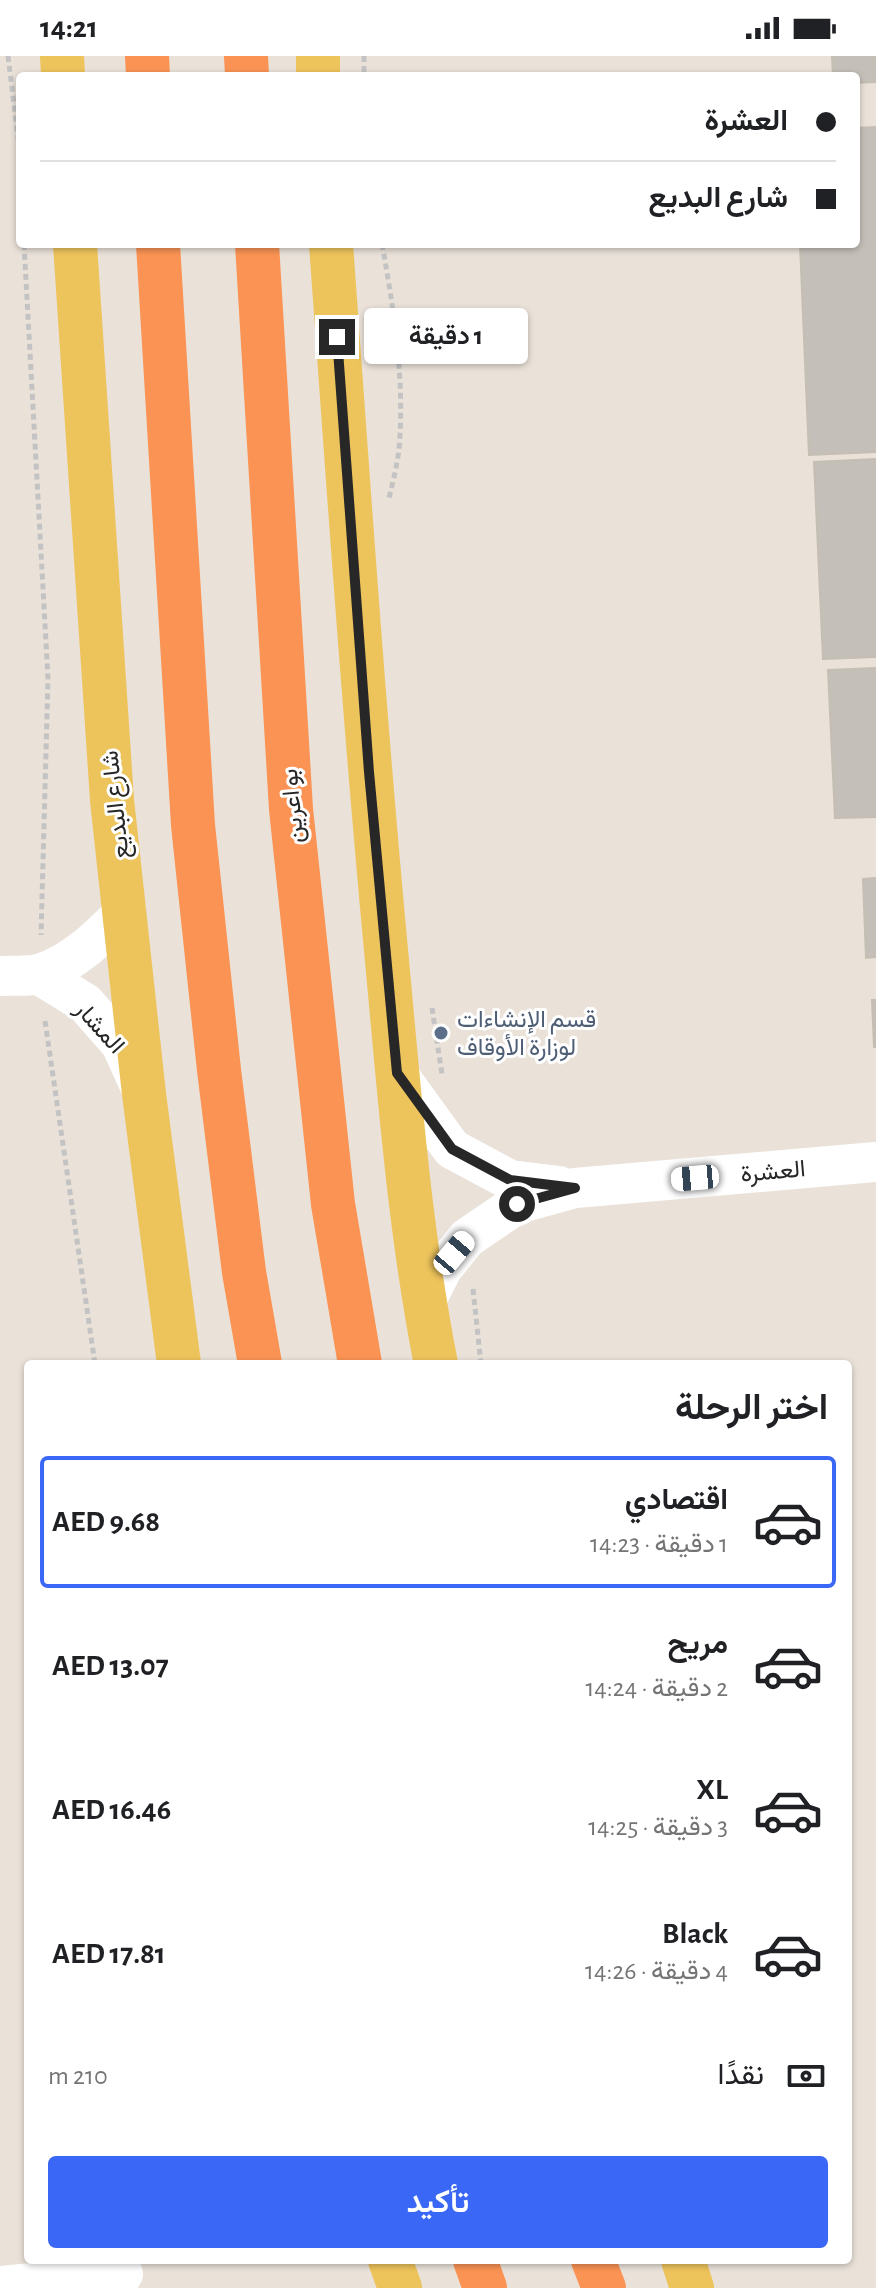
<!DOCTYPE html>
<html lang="ar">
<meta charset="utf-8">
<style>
:root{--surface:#fff;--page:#f2f2f2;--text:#202124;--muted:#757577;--line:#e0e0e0;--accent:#3a67f6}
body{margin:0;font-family:"Alegreya Sans",Vazirmatn,sans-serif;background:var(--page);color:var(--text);direction:rtl;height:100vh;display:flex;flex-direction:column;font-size:30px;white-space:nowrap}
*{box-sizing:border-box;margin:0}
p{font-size:26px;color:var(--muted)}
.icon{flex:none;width:44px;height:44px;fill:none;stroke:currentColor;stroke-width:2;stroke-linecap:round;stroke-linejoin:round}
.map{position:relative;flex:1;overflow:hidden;direction:ltr}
.side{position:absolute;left:24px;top:1304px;width:828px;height:904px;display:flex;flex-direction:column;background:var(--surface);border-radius:8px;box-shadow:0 2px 6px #0004;direction:rtl}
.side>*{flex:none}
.hud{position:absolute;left:16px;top:16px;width:844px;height:176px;border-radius:8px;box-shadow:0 2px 6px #0004;direction:rtl;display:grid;align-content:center;height:176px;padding:0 24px;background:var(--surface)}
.end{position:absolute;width:36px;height:36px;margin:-18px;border:10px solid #272727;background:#fff;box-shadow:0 0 0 4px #fff}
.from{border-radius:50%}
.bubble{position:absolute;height:56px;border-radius:8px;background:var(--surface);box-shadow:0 2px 6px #0004;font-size:26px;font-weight:600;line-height:56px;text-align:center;direction:rtl}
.car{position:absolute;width:24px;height:48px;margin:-24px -12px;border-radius:10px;box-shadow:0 0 6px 2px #0007;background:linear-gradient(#fff 24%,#345 0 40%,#fff 0 76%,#345 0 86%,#fff 0)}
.hud b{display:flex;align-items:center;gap:28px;height:76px;font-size:30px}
.hud b+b{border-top:2px solid var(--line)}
.hud i{width:20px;height:20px;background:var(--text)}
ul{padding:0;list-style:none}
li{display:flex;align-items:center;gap:24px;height:132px;margin:0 16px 12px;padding:0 8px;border:4px solid transparent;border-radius:8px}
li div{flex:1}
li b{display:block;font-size:30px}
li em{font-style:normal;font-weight:600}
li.on{border-color:var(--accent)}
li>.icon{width:72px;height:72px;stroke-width:1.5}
h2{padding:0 24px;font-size:36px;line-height:96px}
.pay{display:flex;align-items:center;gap:20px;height:88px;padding:0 24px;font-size:30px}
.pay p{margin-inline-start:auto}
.primary-button{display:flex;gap:16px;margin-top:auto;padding:16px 24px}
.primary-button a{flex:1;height:92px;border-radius:8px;background:var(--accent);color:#fff;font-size:32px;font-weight:600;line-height:92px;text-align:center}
.status{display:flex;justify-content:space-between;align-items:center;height:56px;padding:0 40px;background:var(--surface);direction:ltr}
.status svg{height:22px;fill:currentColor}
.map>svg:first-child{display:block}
.building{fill:#c5bfb9;stroke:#c5beb3;stroke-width:2}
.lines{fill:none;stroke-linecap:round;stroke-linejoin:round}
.path{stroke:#c3c3c3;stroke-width:5;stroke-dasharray:6 4;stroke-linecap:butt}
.minor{stroke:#fff;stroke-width:40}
.major{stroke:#edc35b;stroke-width:44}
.highway{stroke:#fa9353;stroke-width:44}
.route{stroke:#272727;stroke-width:10}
.service-dot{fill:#5c6f8a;stroke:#fff;stroke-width:3}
.labels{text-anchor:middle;stroke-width:6;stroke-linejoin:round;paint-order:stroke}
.street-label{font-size:24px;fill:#272727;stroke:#fff}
.service-label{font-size:24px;fill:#4e5e75;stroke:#fff;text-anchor:start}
</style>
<div class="status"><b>14:21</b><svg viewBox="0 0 49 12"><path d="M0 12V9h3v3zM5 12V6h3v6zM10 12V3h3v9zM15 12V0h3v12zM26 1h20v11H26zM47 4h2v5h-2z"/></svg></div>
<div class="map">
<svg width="876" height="2232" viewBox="0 0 876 2232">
<rect width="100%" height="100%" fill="#eae2d9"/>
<path class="building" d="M832,0H876V26L856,27V20H833Z
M876,71V396L809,399L800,188H856V72Z
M876,403V601L823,603L814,406Z
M876,612V761L835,762L828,614Z
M876,822V901L866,902L863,823Z
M872,944H876V991H874Z"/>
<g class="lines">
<path class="path" d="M8,0L20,97
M364,0V20
M24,188L48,623L41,879
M382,188C394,254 405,326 399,393C397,410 393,426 389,442
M432,952L442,1018
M45,965L95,1308
M473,1233L481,1308"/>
<path class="minor" d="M38,918L85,947L121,988L140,1030
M0,920C12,919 27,921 39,918C73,908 102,879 126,854
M397,1017L452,1093L510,1124L559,1130
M424,1249L442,1213L467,1182L517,1148L575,1132L876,1106
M0,2230L123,2218"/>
<path class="major" d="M62,0L63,20
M318,0V20
M75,188L112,744L144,1038L179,1308
M331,188C348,423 364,659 386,894C399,1032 409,1172 436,1308
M390,2204L400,2232
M683,2204L692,2232"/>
<path class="highway" d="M147,0L148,20
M246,0L247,20
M158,188L193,769L219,1014L244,1216L260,1308
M257,188L291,753L333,1148L360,1308
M475,2204L485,2232
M593,2204L604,2232"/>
</g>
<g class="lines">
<path class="route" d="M337,281L369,716L397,1017L452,1093L510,1124L575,1132L517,1148"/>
</g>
<circle class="service-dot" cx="441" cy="977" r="8"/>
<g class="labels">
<g class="street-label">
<text transform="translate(115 749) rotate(-96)" y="8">شارع البديع</text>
<text transform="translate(292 750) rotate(-95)" y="8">بو اعرين</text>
<text transform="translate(100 971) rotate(48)" y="8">المشار</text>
<text transform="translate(773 1115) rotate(-5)" y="8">العشرة</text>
</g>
<g class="service-label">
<text x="457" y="971">قسم الإنشاءات<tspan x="457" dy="28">لوزارة الأوقاف</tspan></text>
</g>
</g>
</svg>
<i class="end from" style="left:517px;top:1148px"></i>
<i class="end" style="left:337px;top:281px"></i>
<div class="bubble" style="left:364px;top:252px;width:164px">1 دقيقة</div>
<i class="car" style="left:695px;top:1122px;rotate:265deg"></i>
<i class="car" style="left:454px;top:1197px;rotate:40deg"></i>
<div class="hud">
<b><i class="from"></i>العشرة</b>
<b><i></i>شارع البديع</b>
</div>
<section class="side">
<h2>اختر الرحلة</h2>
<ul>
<li class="on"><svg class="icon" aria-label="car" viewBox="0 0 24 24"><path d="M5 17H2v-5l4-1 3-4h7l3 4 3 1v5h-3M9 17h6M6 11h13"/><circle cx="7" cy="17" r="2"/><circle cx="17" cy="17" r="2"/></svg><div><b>اقتصادي</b><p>1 دقيقة · 14:23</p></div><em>AED 9.68</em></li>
<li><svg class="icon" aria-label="car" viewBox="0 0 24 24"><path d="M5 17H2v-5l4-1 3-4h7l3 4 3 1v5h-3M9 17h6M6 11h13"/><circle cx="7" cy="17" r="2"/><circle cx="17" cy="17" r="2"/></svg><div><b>مريح</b><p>2 دقيقة · 14:24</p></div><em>AED 13.07</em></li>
<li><svg class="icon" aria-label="car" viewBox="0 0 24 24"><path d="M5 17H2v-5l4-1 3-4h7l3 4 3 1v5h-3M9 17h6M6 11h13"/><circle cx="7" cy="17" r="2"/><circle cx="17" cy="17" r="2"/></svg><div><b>XL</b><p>3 دقيقة · 14:25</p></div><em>AED 16.46</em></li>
<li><svg class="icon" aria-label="car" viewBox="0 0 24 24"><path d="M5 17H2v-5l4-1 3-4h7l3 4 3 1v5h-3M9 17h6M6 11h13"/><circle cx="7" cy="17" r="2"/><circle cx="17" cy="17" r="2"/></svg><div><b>Black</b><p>4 دقيقة · 14:26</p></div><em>AED 17.81</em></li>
</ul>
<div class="pay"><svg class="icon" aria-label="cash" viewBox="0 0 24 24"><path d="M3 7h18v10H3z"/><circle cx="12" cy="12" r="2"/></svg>نقدًا<p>210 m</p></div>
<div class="primary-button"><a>تأكيد</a></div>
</section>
</div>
